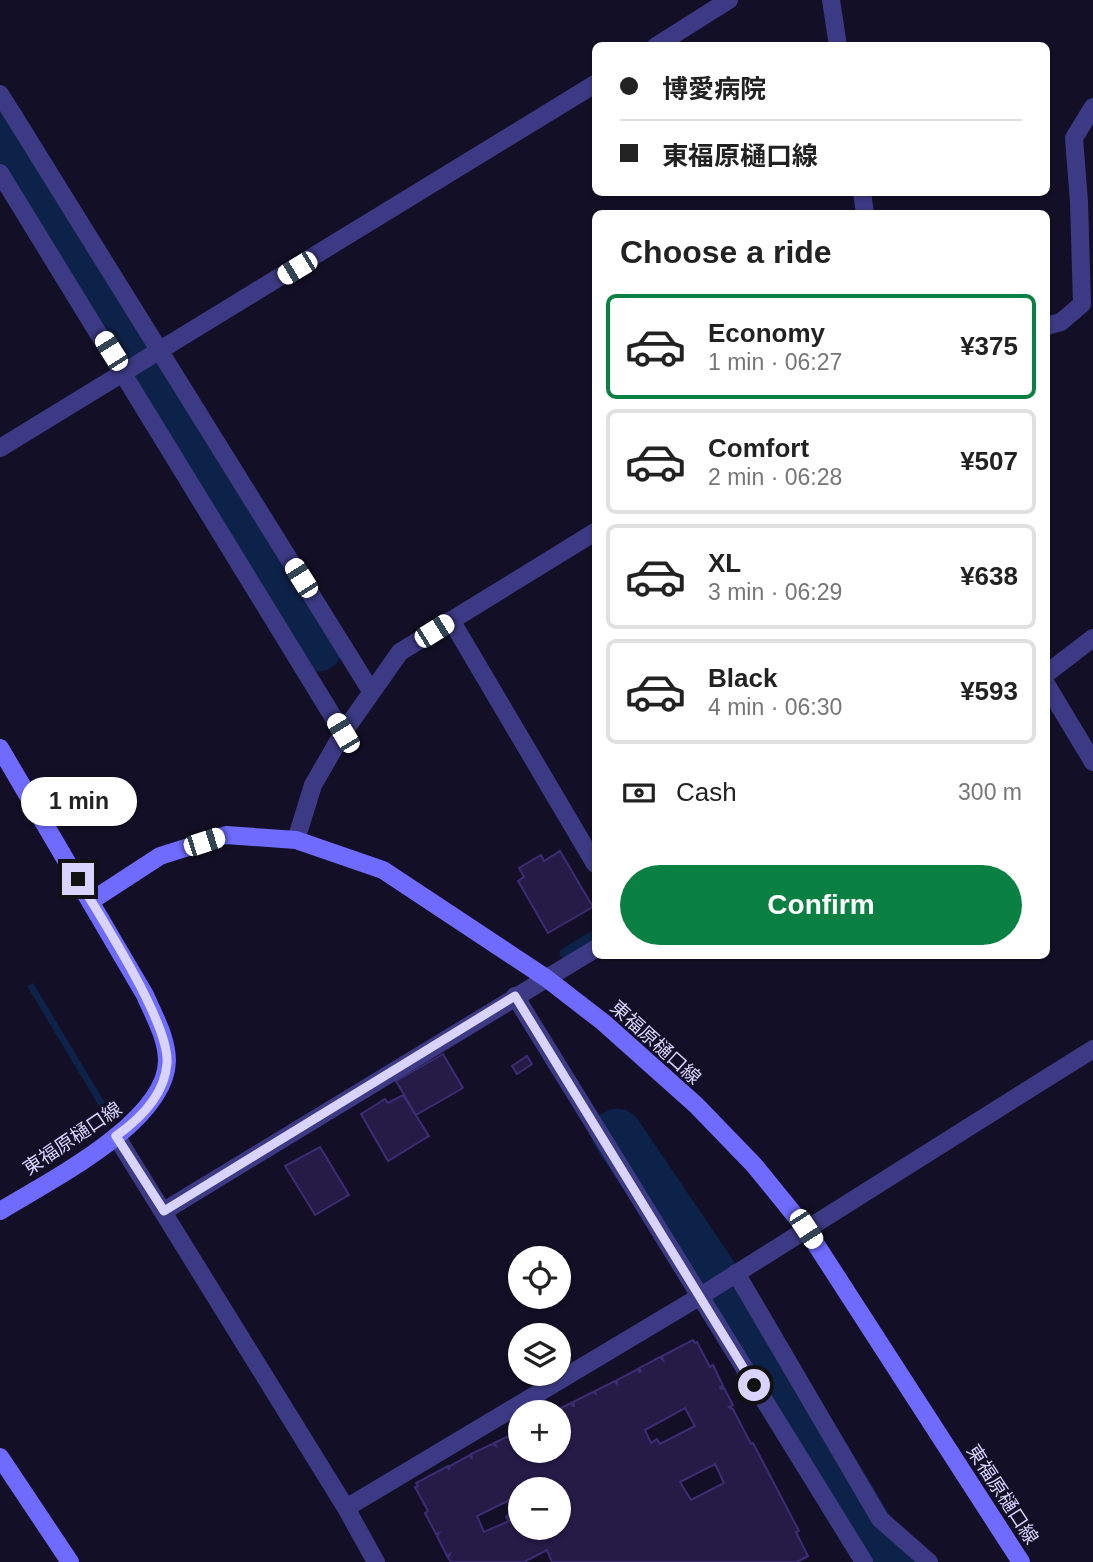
<!DOCTYPE html>
<meta charset="utf-8">
<style>
:root{--surface:#fff;--page:#f6f6f6;--text:#222;--muted:#767676;--line:#e0e0e0;--accent:#0b8043}
body{margin:0;font-family:Helvetica,"Noto Sans JP",sans-serif;background:var(--page);color:var(--text);height:100vh;display:flex;flex-direction:column;font-size:26px;white-space:nowrap}
*{box-sizing:border-box;margin:0}
p{font-size:23px;color:var(--muted)}
.icon{flex:none;width:38px;height:38px;fill:none;stroke:currentColor;stroke-width:2;stroke-linecap:round;stroke-linejoin:round}
.map{position:relative;flex:1;overflow:hidden}
.sheet{position:absolute;left:592px;top:210px;width:458px;height:749px;display:flex;flex-direction:column;background:var(--surface);border-radius:10px;box-shadow:0 2px 5px #0004}
.sheet>*{flex:none}
.hud{position:absolute;left:592px;top:42px;width:458px;height:154px;border-radius:10px;box-shadow:0 2px 5px #0004;display:grid;align-content:center;height:154px;padding:0 28px;background:var(--surface)}
.fabs{position:absolute;left:508px;top:1246px;display:grid;gap:14px}
.fabs a{display:grid;place-items:center;width:63px;height:63px;border-radius:50%;background:var(--surface);box-shadow:0 2px 5px #0004;font-size:35px}
.end{position:absolute;width:32px;height:32px;margin:-16px;border:9px solid #d9d4ff;background:#111;box-shadow:0 0 0 4px #111}
.from{border-radius:50%}
.bubble{position:absolute;height:49px;border-radius:24px;background:var(--surface);box-shadow:0 2px 5px #0004;font-size:23px;font-weight:600;line-height:49px;text-align:center}
.car{position:absolute;width:21px;height:42px;margin:-21px -10px;border-radius:9px;box-shadow:0 0 5px 2px #0007;background:linear-gradient(#fff 24%,#345 0 40%,#fff 0 76%,#345 0 86%,#fff 0)}
.hud b{display:flex;align-items:center;gap:24px;height:66px;font-size:26px}
.hud b+b{border-top:2px solid var(--line)}
.hud i{width:18px;height:18px;background:var(--text)}
ul{padding:0;list-style:none}
li{display:flex;align-items:center;gap:21px;height:105px;margin:0 14px 10px;padding:0 14px;border:4px solid var(--line);border-radius:10px}
li div{flex:1}
li b{display:block;font-size:26px}
li em{font-style:normal;font-weight:600}
li.on{border-color:var(--accent)}
li>.icon{width:63px;height:63px;stroke-width:1.5}
h2{padding:0 28px;font-size:32px;line-height:84px}
.pay{display:flex;align-items:center;gap:18px;height:77px;padding:0 28px;font-size:26px}
.pay p{margin-inline-start:auto}
.action{display:flex;gap:14px;margin-top:auto;padding:14px 28px}
.action a{flex:1;height:80px;border-radius:42px;background:var(--accent);color:#fff;font-size:28px;font-weight:600;line-height:80px;text-align:center}
.map>svg:first-child{display:block}
.water{fill:#0c2248}
.lines{fill:none;stroke-linecap:round;stroke-linejoin:round}
.stream{stroke:#0c2248;stroke-width:9}
.river{stroke:#0c2248;stroke-width:51}
.building{fill:#241b47;stroke:#3b2d73;stroke-width:2;fill-rule:evenodd}
.street{stroke:#3d3a85;stroke-width:18}
.secondary{stroke:#6f6bff;stroke-width:18}
.route{stroke:#d9d4ff;stroke-width:9}
.labels{text-anchor:middle;stroke-width:5;stroke-linejoin:round;paint-order:stroke}
.street-label{font-size:19px;fill:#d9d4ff;stroke:#130f26}
</style>
<div class="map">
<svg width="1093" height="1562" viewBox="0 0 1093 1562">
<rect width="100%" height="100%" fill="#130f26"/>
<path class="water" d="M33,983L105,1103L99,1106L27,986Z"/>
<g class="lines">
<path class="stream" d="M564,953L595,934"/>
<path class="river" d="M0,124L318,646
M617,1134L738,1313L880,1548L898,1562"/>
</g>
<path class="building" d="M560,851L593,907L548,933L518,881L524,877L519,868L541,855L544,861Z
M443,1054L463,1088L416,1115L396,1081Z
M527,1056L532,1064L517,1074L512,1066Z
M403,1095L429,1136L388,1161L361,1114L385,1099L388,1103Z
M320,1147L349,1195L315,1215L285,1166Z
M693,1340L695,1343L697,1342L710,1367L713,1365L723,1386L720,1387L721,1389L724,1388L733,1405L729,1407L733,1409L751,1444L753,1443L799,1531L796,1532L808,1556L797,1562H552L547,1550L524,1562H451L448,1558L450,1554L447,1556L437,1536L439,1533L436,1534L425,1513L428,1511L415,1487L418,1486L416,1483L448,1466L449,1470L450,1466L470,1455L472,1459L471,1454L492,1444L496,1446L494,1443L515,1433L516,1436L518,1434L517,1431L520,1429V1451H558V1412H553L571,1403L572,1406H574L573,1402L593,1392L596,1394L595,1391L615,1381L617,1384V1380L638,1369L639,1372L641,1371L639,1368L660,1357L663,1360L662,1356ZM685,1408L695,1426L660,1444L657,1439L651,1443L645,1430ZM715,1464L724,1483L691,1500L680,1482ZM520,1489H558V1528H520V1515L515,1518L512,1512L506,1517L509,1521L484,1532L477,1516L518,1496L520,1499Z"/>
<g class="lines">
<path class="street" d="M831,0L838,46
M656,46L729,0
M0,94L371,691
M0,173L343,733
M862,192L865,214
M1046,326L1061,322L1082,304L1079,202L1074,138L1093,107
M0,448L595,84
M451,620L595,864
M1046,674L1093,638
M1046,684L1093,762
M296,840L313,785L343,733L400,652L595,532
M515,996L864,1562
M116,1136L346,1508L376,1562
M164,1211L595,949
M736,1273L880,1519L929,1562
M346,1508L699,1297L1093,1049"/>
<path class="secondary" d="M0,748L145,995C154,1016 167,1038 167,1061C166,1123 47,1182 0,1211
M91,901L160,856L226,835L296,840L383,870L546,978L603,1022L696,1105L754,1165L806,1229L1021,1562
M0,1457L70,1562"/>
</g>
<g class="lines">
<path class="route" d="M78,879C100,916 170,1024 167,1063C165,1094 140,1119 116,1136L164,1211L515,996L754,1385"/>
</g>
<g class="labels">
<g class="street-label">
<text transform="translate(656 1042) rotate(42)" y="7">東福原樋口線</text>
<text transform="translate(72 1138) rotate(-34)" y="7">東福原樋口線</text>
<text transform="translate(1003 1494) rotate(57)" y="7">東福原樋口線</text>
</g>
</g>
</svg>
<div class="fabs">
<a><svg class="icon" aria-label="locate" viewBox="0 0 24 24"><circle cx="12" cy="12" r="6"/><path d="M12 2v4M12 18v4M2 12h4M18 12h4"/></svg></a>
<a><svg class="icon" aria-label="layers" viewBox="0 0 24 24"><path d="M12 4l9 5-9 5-9-5zM3 14l9 5 9-5"/></svg></a>
<a>+</a>
<a>−</a>
</div>
<i class="end from" style="left:754px;top:1385px"></i>
<i class="end" style="left:78px;top:879px"></i>
<div class="bubble" style="left:21px;top:777px;width:116px">1 min</div>
<i class="car" style="left:297px;top:268px;rotate:239deg"></i>
<i class="car" style="left:111px;top:351px;rotate:328deg"></i>
<i class="car" style="left:301px;top:578px;rotate:328deg"></i>
<i class="car" style="left:434px;top:631px;rotate:58deg"></i>
<i class="car" style="left:343px;top:733px;rotate:329deg"></i>
<i class="car" style="left:204px;top:842px;rotate:72deg"></i>
<i class="car" style="left:806px;top:1229px;rotate:147deg"></i>
<div class="hud">
<b><i class="from"></i>博愛病院</b>
<b><i></i>東福原樋口線</b>
</div>
<section class="sheet">
<h2>Choose a ride</h2>
<ul>
<li class="on"><svg class="icon" aria-label="car" viewBox="0 0 24 24"><path d="M5 17H2v-5l4-1 3-4h7l3 4 3 1v5h-3M9 17h6M6 11h13"/><circle cx="7" cy="17" r="2"/><circle cx="17" cy="17" r="2"/></svg><div><b>Economy</b><p>1 min · 06:27</p></div><em>¥375</em></li>
<li><svg class="icon" aria-label="car" viewBox="0 0 24 24"><path d="M5 17H2v-5l4-1 3-4h7l3 4 3 1v5h-3M9 17h6M6 11h13"/><circle cx="7" cy="17" r="2"/><circle cx="17" cy="17" r="2"/></svg><div><b>Comfort</b><p>2 min · 06:28</p></div><em>¥507</em></li>
<li><svg class="icon" aria-label="car" viewBox="0 0 24 24"><path d="M5 17H2v-5l4-1 3-4h7l3 4 3 1v5h-3M9 17h6M6 11h13"/><circle cx="7" cy="17" r="2"/><circle cx="17" cy="17" r="2"/></svg><div><b>XL</b><p>3 min · 06:29</p></div><em>¥638</em></li>
<li><svg class="icon" aria-label="car" viewBox="0 0 24 24"><path d="M5 17H2v-5l4-1 3-4h7l3 4 3 1v5h-3M9 17h6M6 11h13"/><circle cx="7" cy="17" r="2"/><circle cx="17" cy="17" r="2"/></svg><div><b>Black</b><p>4 min · 06:30</p></div><em>¥593</em></li>
</ul>
<div class="pay"><svg class="icon" aria-label="cash" viewBox="0 0 24 24"><path d="M3 7h18v10H3z"/><circle cx="12" cy="12" r="2"/></svg>Cash<p>300 m</p></div>
<div class="action"><a>Confirm</a></div>
</section>
</div>
